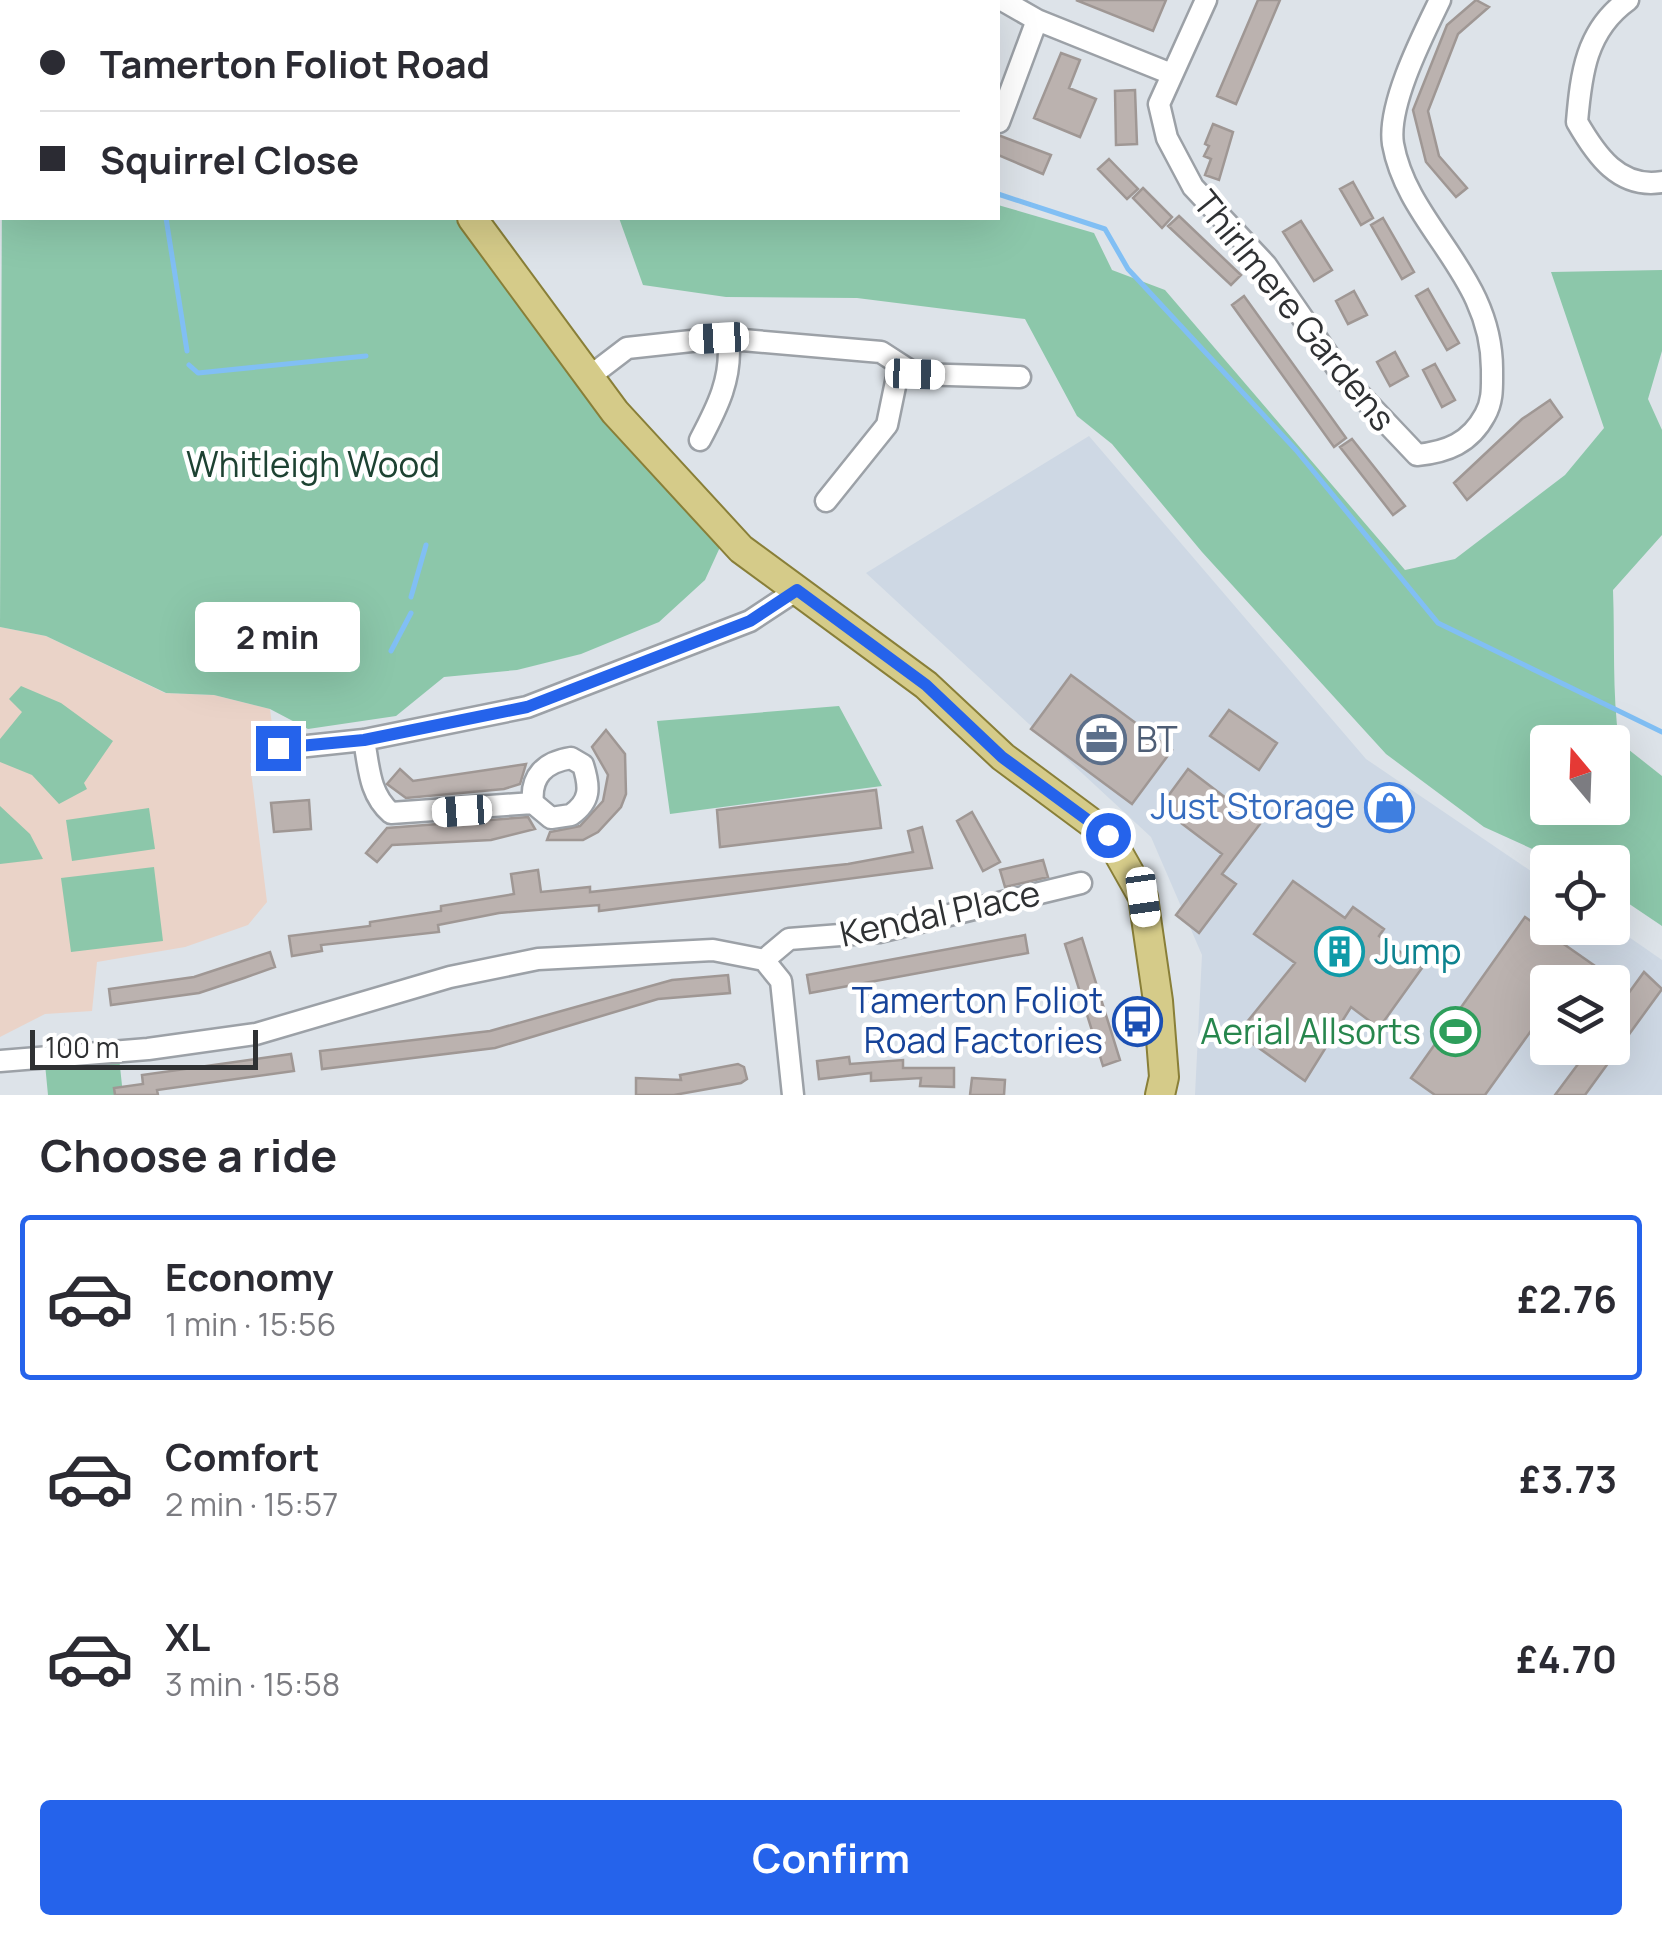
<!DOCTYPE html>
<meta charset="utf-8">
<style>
:root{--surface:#fff;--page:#f7f7f7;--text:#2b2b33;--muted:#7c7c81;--line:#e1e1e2;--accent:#2563eb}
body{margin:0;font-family:Manrope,sans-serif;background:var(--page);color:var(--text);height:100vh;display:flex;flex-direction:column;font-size:38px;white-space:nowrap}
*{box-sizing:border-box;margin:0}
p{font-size:32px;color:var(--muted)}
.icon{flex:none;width:55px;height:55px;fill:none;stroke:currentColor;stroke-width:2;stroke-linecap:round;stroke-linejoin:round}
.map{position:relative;height:1095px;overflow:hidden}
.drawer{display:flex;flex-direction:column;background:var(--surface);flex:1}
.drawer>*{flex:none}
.hud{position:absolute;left:0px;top:0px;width:1000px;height:220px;box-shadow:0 10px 40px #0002;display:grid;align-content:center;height:220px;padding:0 40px;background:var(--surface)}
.needle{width:65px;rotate:341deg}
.fabs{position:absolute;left:1530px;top:725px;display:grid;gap:20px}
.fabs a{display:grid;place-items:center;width:100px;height:100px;border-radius:10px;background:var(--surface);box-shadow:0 10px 40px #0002;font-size:50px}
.scale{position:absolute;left:30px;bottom:25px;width:228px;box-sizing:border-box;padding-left:10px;border:5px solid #2f3133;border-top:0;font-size:28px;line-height:35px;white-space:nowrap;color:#2f3133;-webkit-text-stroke:8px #fff;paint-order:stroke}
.end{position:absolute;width:45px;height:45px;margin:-22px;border:12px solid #2563eb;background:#fff;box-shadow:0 0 0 5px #fff}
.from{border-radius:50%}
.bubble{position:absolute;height:70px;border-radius:10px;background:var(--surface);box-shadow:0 10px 40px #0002;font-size:32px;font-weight:700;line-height:70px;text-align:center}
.car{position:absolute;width:30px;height:60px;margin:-30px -15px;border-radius:12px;box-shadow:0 0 8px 2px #0007;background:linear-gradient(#fff 24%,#345 0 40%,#fff 0 76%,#345 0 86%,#fff 0)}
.hud b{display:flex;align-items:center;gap:35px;height:95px;font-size:38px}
.hud b+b{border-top:2px solid var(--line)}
.hud i{width:25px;height:25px;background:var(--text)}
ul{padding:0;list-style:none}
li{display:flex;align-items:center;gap:30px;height:165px;margin:0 20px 15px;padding:0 20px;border:5px solid transparent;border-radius:10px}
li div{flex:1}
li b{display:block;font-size:38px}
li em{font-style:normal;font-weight:700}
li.selected{border-color:var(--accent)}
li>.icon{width:90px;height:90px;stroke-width:1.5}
h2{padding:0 40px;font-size:45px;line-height:120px}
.primary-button{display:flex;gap:20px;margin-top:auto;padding:20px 40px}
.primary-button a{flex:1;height:115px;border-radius:10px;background:var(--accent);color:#fff;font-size:40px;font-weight:700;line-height:115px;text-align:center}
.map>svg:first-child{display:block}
.built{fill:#ced8e4;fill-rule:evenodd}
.education{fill:#ead3c8}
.green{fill:#8cc7aa;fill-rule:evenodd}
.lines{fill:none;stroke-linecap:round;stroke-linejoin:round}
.stream{stroke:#81bff4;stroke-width:5}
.building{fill:#bbb2af;stroke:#9f9794;stroke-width:2.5}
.minor-casing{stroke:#9ca1a7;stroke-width:25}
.major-casing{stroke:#897f38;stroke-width:32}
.minor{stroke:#fff;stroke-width:20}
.major{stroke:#d5cb89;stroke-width:28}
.route{stroke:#2563eb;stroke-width:12}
.labels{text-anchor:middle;stroke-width:9;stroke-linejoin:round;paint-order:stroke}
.street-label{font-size:35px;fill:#2f3133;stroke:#fff}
.park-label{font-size:35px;fill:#1d4232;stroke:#fff}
.service-label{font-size:35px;fill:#4e5e75;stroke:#fff;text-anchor:start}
.shop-label{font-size:35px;fill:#366cbe;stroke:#fff;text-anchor:end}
.culture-label{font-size:35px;fill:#0d838f;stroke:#fff;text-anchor:start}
.transit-label{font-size:35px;fill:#164399;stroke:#fff;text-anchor:end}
.leisure-label{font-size:35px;fill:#27864d;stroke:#fff;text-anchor:end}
</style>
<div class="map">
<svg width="1662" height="1095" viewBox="0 0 1662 1095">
<rect width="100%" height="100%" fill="#dde3e9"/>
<path class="built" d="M1089,436L1366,759L1547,882L1548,928L1613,926L1662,960V1095H1195L1202,955L1151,837L866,573ZM1548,982H1612V1048H1548Z"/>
<path class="education" d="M0,627L46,636L165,693L214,695L270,709L276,758L250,763L267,902L248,925L185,947L97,962L92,1011L45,1014L0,1037Z"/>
<path class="green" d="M2,185V218H456L532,319L721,545L705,580L659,622L581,654L517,670L444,677L396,716L308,729L270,709L214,695L166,693L46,636L0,627Z
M998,205L1094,233L1112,270L1165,290L1405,570L1455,559L1565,475L1604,428L1551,272L1662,270V351L1648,399L1662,430V535L1613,590C1615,641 1612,691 1619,742L1662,776V926L1613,893L1612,862H1561L1484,827L1386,754L1202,552L1112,444L1077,416L1025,319L857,298L726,297L643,285L619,218H998ZM1548,742H1612V808H1548Z
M21,686L61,703L113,741L84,783L87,789L59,804L32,775L0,762V739L22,712L9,699Z
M839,706L882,786L670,814L657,721Z
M0,806L30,834L43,859L0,864Z
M149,808L155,849L72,861L66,820Z
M154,867L163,941L71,952L61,878Z
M119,1057L123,1095H48L45,1064Z"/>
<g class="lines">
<path class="stream" d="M0,194H2
M998,194L1105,229L1128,269L1296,450L1438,623L1662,732
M166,218L187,351
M189,365L198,373L366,356
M411,597L426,545
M391,651L411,613"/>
</g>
<path class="building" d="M1076,0H1166L1153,31Z
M1258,0H1280L1236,104L1217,96Z
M1476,0L1489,7L1458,34L1428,111L1439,156L1467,188L1456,197L1426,162L1413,110L1447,25Z
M1061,53L1080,60L1069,88L1096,99L1080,137L1034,118Z
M1135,90L1137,144L1116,145L1115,91Z
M1213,124L1233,132L1219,180L1205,175L1211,159L1204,156L1209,146L1205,144Z
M998,135L1051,155L1043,174L998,155Z
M1109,159L1138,189L1127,199L1098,169Z
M1353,182L1373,218L1361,225L1340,189Z
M1143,188L1172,217L1162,228L1133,198Z
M1179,216L1241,275L1231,285L1168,226Z
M1383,218L1414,272L1402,279L1371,225Z
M1301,221L1332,270L1314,281L1283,232Z
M1428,289L1459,343L1447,350L1416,296Z
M1354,291L1367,315L1348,324L1336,301Z
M1244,296L1346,438L1334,447L1232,305Z
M1395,352L1408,376L1390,386L1377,362Z
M1435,364L1455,400L1442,407L1423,370Z
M1550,400L1562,417L1467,500L1454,483L1522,419Z
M1352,439L1405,506L1393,515L1340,447Z
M1071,675L1172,750L1132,804L1031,729Z
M1229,710L1277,743L1259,770L1210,736Z
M606,730L625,754L626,794L621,807L598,832L583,840H547L550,832L580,826L603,801L608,775L592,747Z
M526,764L520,784L504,789L406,798L387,784L400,769L413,781Z
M1188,769L1260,824L1222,874L1236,884L1199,933L1176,915L1222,854L1160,807Z
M876,790L881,828L720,847L717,810Z
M309,800L311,829L274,832L271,803Z
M972,812L1000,862L983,871L957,821Z
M528,817L535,829L491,840L392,845L377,862L366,853L387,828Z
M922,827L932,868L599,911V905L499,913L438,925L439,932L321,945L322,951L292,956L289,936L370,926V922L441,911V906L514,894L511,874L538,870L541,892L590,887V892L848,864L913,852L908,831Z
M1043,860L1048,877L1005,887L1000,870Z
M1293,881L1345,918L1353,907L1384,929L1379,936L1422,968L1379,1028L1351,1007L1305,1081L1238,1033L1295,963L1254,934Z
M1525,917L1618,982H1548V1007L1485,1095H1435L1411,1078Z
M1025,935L1028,953L810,993L807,975Z
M1082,938L1120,1060L1103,1066L1065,944Z
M270,952L275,967L244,978L199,993L111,1005L109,989L194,977Z
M1644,972L1662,989L1585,1095H1555L1590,1048H1612V1016Z
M728,975L730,993L658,999L495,1048L322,1069L320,1051L490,1031L672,980Z
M291,1054L294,1071L157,1090L158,1095H115L114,1088L143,1084L142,1075Z
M849,1057L850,1064L903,1060V1068H954V1087L920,1086L921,1078L871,1081V1073L819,1079L817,1061Z
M738,1064L744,1067L747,1079L741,1083L674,1095H636V1078L681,1080L680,1075Z
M972,1078L1005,1080L1004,1095H970Z"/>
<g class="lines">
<defs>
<path id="minor" d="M169,0L175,2
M681,0L691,2
M1002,0L1037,20L1169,73
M1206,0L1159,104L1167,138L1193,187L1266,265L1344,378L1417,455C1447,452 1470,443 1485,415C1493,401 1492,387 1492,371C1493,274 1408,227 1393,144C1387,105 1423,35 1440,0
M1628,0C1586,30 1581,74 1577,122C1596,155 1619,189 1662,182
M767,2L768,0
M999,122L1037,20
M589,377L627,348L719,338L881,352L915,374L1020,377
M700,440C717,408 733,377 728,339
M826,501L887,425L899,367
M364,740C369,767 369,794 391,813L533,803
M279,749L364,740L527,707L750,621L797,590
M571,758L583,765C590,787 591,801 571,815L551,818L533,803C530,776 545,762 571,758Z
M764,960L789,939L879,932L1081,883
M0,1061L148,1049L256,1034L450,977L538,959L713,950L764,960L781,981L793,1095"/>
<path id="major" d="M238,0L243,2
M472,218L615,412L741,549L926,685L1003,757L1108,835L1143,897L1158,1001L1164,1077L1160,1095"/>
</defs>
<use href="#minor" class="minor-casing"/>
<use href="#major" class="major-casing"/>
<use href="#minor" class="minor"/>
<use href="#major" class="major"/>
</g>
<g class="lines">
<path class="route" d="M278,748L364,740L527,707L750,621L797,590L926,685L1002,757L1108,835"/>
</g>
<defs>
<symbol id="office-ring" viewBox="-11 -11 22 22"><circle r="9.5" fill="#fff" stroke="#5c6f8a" stroke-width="1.5"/><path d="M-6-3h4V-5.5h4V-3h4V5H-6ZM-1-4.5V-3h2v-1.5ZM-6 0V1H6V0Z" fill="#5c6f8a"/></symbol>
<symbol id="shop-ring" viewBox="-11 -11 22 22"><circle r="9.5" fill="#fff" stroke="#3f7fe0" stroke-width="1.5"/><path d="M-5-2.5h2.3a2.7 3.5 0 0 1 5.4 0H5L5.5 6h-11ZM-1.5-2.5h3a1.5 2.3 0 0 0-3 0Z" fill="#3f7fe0"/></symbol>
<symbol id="building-ring" viewBox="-11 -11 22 22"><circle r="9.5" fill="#fff" stroke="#0f9aa8" stroke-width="1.5"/><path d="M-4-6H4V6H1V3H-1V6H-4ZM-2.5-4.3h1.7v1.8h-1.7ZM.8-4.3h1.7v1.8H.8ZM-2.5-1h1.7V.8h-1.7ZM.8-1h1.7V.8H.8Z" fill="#0f9aa8"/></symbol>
<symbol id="bus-ring" viewBox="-11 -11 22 22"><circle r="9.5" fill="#fff" stroke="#1a4fb4" stroke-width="1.5"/><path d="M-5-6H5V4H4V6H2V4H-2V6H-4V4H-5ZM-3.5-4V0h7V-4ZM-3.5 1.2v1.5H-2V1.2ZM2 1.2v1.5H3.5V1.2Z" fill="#1a4fb4"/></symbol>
<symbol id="stadium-ring" viewBox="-11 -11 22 22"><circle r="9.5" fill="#fff" stroke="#2e9e5b" stroke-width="1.5"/><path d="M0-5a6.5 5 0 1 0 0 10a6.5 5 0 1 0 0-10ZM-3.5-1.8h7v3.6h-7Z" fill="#2e9e5b"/></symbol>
</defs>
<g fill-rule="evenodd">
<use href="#office-ring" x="1074" y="712" width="55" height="55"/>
<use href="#shop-ring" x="1362" y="780" width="55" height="55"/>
<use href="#building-ring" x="1312" y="924" width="55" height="55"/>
<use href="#bus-ring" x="1110" y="994" width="55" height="55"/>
<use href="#stadium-ring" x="1428" y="1004" width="55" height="55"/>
</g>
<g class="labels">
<g class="street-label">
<text transform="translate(1294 311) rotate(51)" y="12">Thirlmere Gardens</text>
<text transform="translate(940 914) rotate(-12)" y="12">Kendal Place</text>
</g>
<g class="park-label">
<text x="313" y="477">Whitleigh Wood</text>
</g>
<g class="service-label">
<text x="1136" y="752">BT</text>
</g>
<g class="shop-label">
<text x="1355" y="819">Just Storage</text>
</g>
<g class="culture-label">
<text x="1374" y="964">Jump</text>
</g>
<g class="transit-label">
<text x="1103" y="1013">Tamerton Foliot<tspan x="1103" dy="40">Road Factories</tspan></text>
</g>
<g class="leisure-label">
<text x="1421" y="1044">Aerial Allsorts</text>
</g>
</g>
</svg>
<div class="fabs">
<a><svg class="needle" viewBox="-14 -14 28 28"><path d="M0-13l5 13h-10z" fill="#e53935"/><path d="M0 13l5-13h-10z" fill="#7c7c81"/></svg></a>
<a><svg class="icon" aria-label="locate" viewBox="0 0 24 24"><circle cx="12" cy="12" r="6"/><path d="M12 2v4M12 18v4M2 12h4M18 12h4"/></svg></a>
<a><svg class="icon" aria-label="layers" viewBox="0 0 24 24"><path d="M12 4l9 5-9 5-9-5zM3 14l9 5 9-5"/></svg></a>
</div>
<div class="scale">100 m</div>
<i class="end from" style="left:1108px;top:835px"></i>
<i class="end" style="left:278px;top:748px"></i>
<div class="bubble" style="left:195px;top:602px;width:165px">2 min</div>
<i class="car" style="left:719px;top:338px;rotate:267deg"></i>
<i class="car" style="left:915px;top:374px;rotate:92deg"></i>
<i class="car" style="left:462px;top:811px;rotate:266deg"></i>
<i class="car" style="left:1143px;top:897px;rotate:172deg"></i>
<div class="hud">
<b><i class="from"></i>Tamerton Foliot Road</b>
<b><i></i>Squirrel Close</b>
</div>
</div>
<section class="drawer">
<h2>Choose a ride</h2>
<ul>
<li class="selected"><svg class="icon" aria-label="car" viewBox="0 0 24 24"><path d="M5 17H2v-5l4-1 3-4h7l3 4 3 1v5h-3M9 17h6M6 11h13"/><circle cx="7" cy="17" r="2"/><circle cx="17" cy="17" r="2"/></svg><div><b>Economy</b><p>1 min · 15:56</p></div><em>£2.76</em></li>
<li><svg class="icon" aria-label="car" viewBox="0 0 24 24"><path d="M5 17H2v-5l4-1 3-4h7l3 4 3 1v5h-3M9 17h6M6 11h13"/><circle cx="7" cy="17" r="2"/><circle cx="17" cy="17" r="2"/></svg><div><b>Comfort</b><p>2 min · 15:57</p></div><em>£3.73</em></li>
<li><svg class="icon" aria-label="car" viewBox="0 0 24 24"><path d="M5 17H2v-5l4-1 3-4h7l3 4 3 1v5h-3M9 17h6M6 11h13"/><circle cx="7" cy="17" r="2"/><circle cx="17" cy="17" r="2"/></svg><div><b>XL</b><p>3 min · 15:58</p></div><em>£4.70</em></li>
</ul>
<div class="primary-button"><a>Confirm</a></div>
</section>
